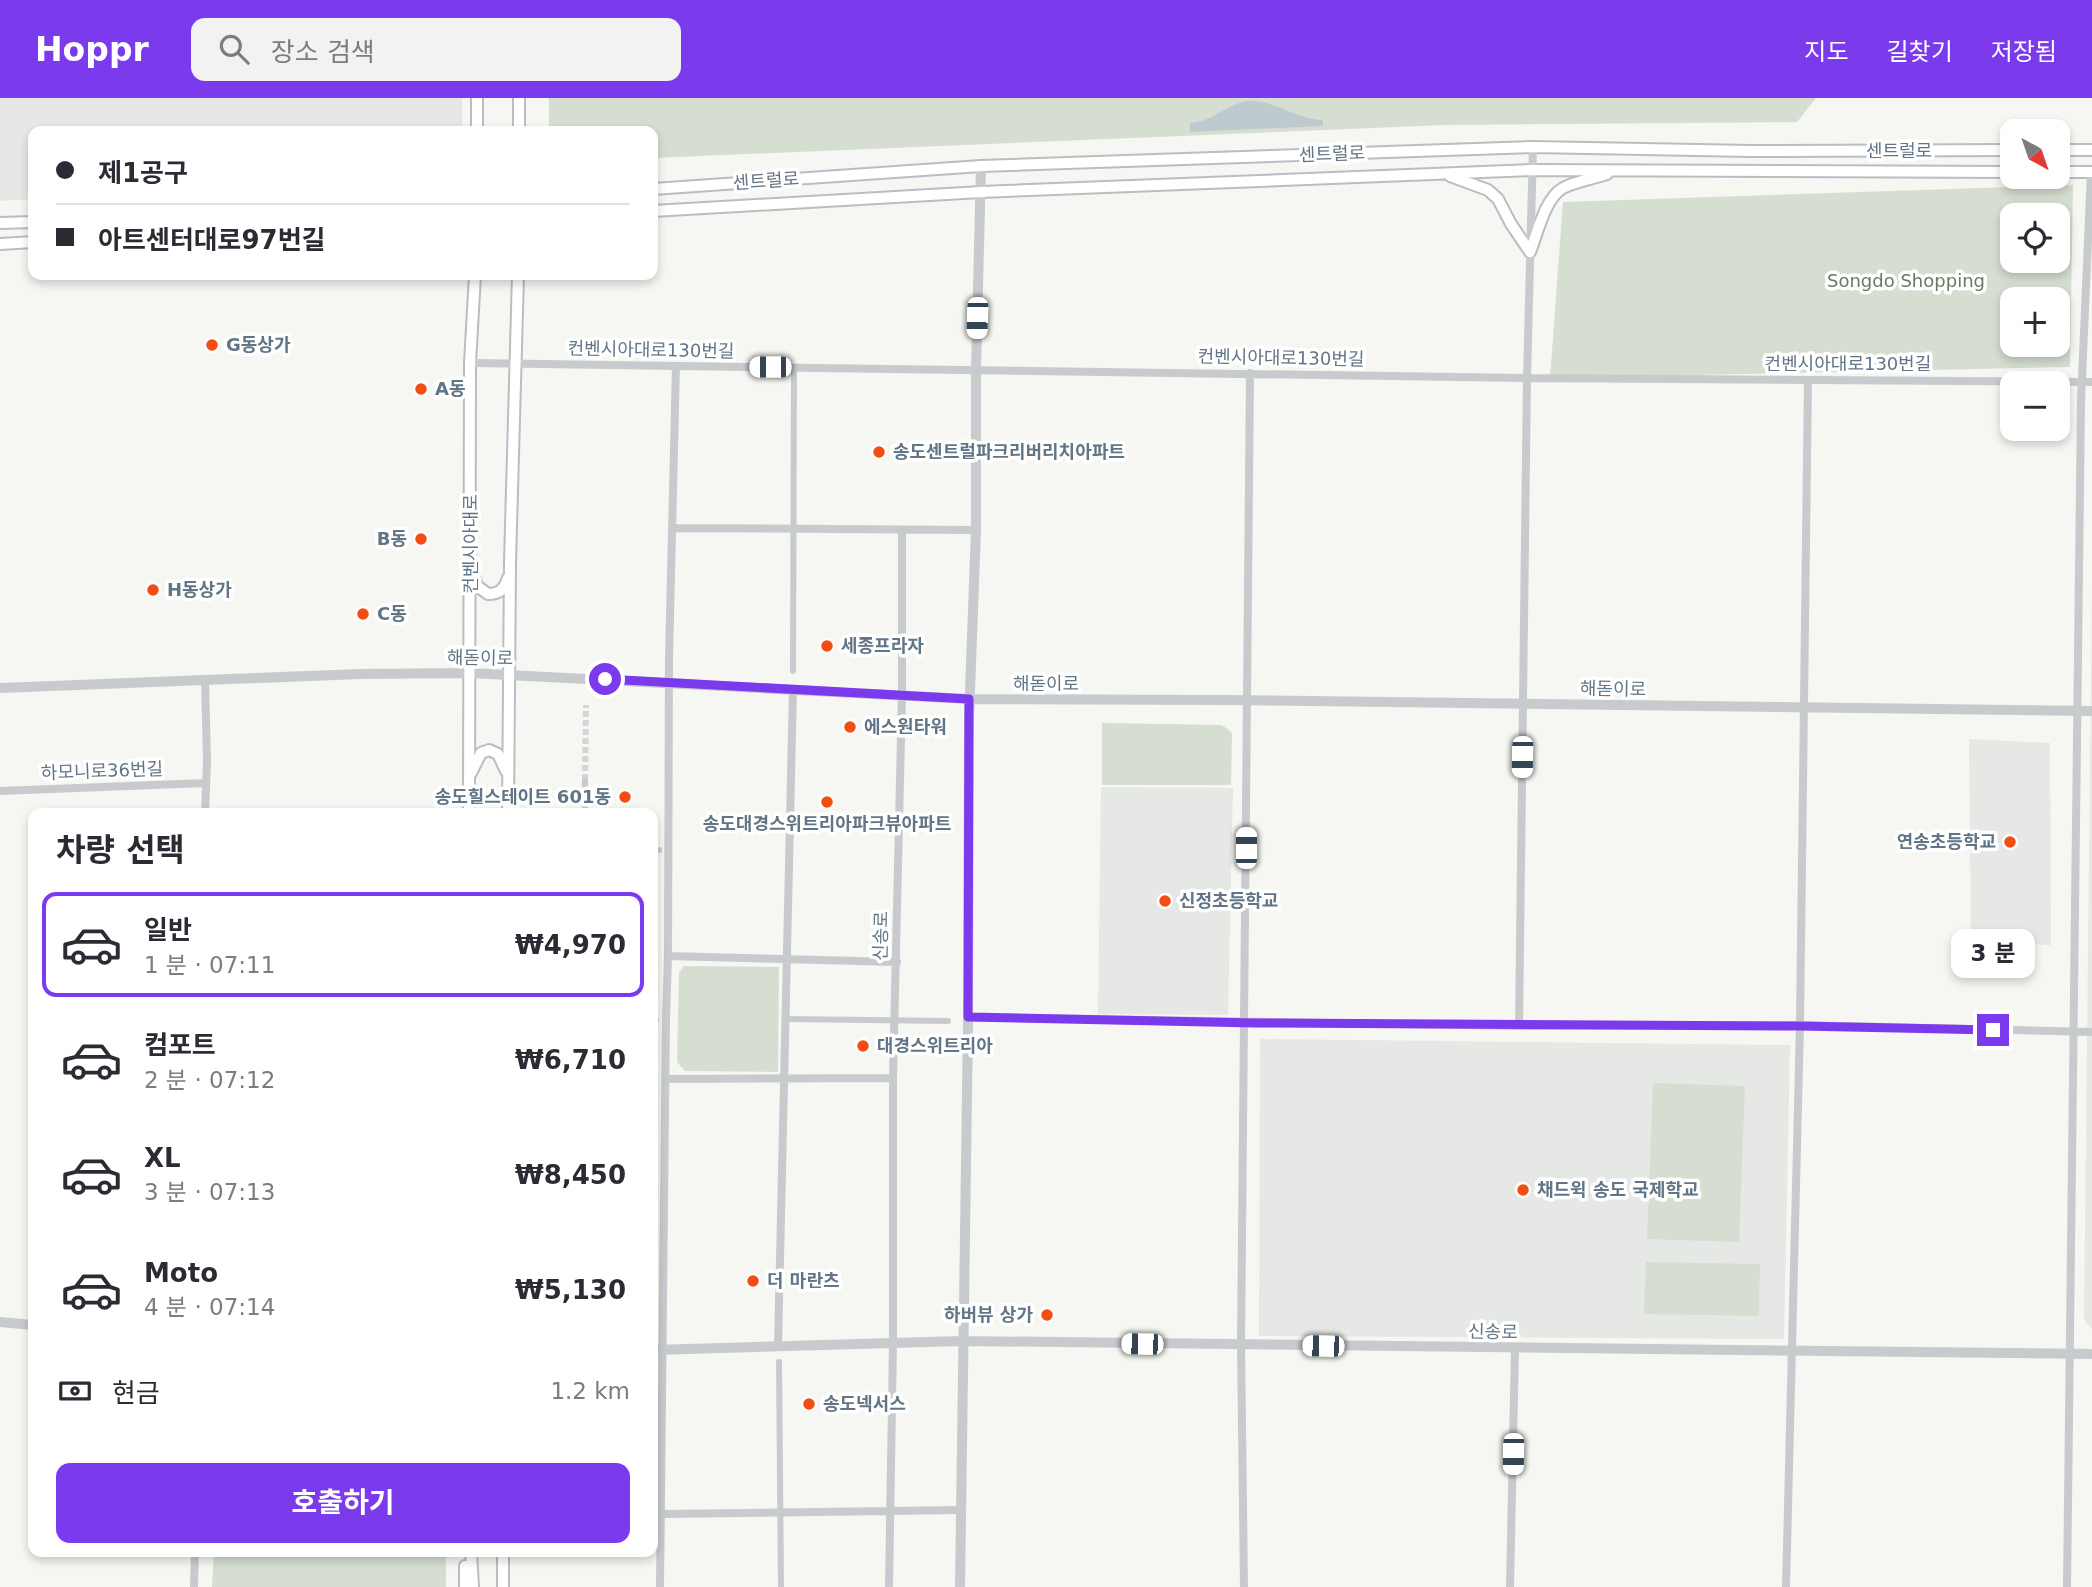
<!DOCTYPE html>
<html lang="ko">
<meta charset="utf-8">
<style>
:root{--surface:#fff;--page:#f2f2f3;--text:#2b2b33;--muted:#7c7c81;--line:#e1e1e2;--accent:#7c3aed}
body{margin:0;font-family:"DejaVu Sans","Noto Sans KR",sans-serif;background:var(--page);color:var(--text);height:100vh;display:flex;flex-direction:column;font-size:26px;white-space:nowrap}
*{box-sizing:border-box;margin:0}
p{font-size:23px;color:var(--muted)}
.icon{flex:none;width:38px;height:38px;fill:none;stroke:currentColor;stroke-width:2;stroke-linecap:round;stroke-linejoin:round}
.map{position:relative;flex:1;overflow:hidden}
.sheet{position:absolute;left:28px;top:710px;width:630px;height:749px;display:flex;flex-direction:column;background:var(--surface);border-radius:14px;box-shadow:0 4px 10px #0003}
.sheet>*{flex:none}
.hud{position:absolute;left:28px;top:28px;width:630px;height:154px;border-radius:14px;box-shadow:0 4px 10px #0003;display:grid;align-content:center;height:154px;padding:0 28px;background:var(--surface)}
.needle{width:46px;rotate:140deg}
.tools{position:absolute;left:2000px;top:21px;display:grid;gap:14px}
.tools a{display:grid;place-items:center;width:70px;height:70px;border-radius:14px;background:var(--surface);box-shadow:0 4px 10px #0003;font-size:35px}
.end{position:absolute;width:32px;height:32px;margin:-16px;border:9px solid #7c3aed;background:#fff;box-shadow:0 0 0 4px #fff}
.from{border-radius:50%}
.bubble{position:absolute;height:49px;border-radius:14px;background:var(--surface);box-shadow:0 4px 10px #0003;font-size:23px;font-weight:700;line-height:49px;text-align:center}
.car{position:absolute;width:21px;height:42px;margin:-21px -10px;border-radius:9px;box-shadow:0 0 5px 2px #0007;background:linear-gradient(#fff 24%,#345 0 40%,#fff 0 76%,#345 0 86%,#fff 0)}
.hud b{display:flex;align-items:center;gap:24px;height:66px;font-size:26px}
.hud b+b{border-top:2px solid var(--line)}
.hud i{width:18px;height:18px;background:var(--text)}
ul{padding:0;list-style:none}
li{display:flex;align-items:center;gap:21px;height:105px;margin:0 14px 10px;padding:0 14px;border:4px solid transparent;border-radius:14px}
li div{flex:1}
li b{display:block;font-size:26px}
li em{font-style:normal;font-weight:700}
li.on{border-color:var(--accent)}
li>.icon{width:63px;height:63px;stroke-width:1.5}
h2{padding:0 28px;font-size:32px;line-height:84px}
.pay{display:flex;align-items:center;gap:18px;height:77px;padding:0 28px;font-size:26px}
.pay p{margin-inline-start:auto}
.action{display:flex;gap:14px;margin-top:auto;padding:14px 28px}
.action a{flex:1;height:80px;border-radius:14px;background:var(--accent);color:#fff;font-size:28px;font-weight:700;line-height:80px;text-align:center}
header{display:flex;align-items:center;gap:42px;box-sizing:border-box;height:98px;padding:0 35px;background:var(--accent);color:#fff}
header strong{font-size:33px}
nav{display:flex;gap:38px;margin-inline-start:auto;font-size:24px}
.search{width:490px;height:63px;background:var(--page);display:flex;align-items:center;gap:18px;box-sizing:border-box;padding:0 24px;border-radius:14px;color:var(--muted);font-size:26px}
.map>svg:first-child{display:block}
.built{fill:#e6e8e5}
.green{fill:#d6ded2;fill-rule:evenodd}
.water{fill:#bfcacf}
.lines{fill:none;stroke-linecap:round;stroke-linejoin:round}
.pedestrian-tunnel{stroke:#d1d6d7;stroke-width:6;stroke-dasharray:6 3;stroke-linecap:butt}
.secondary-casing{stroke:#b9bec3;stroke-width:14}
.pedestrian{stroke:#c8cbce;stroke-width:6}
.minor{stroke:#c8cbce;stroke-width:8}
.tertiary{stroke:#c8cbce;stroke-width:10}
.secondary{stroke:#fff;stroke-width:10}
.route{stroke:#7c3aed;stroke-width:9}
.poi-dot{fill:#f44d13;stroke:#fff;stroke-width:2.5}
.labels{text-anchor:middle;stroke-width:7;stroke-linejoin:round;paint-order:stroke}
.street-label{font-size:18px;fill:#627586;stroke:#fff}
.park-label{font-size:18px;fill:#667c61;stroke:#fff}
.poi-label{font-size:18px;font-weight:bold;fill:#627586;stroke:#fff;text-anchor:start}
</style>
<header>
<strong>Hoppr</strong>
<div class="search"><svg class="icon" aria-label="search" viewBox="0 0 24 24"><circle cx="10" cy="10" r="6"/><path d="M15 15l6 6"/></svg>장소 검색</div>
<nav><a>지도</a><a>길찾기</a><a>저장됨</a></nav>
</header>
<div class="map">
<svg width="2092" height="1489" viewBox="0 0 2092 1489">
<rect width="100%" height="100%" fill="#f6f6f2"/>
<path class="built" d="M0,0H462V33H33V101L0,103Z
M2092,488V1231L2084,1222Z
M1969,641L2050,645L2051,847L1971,843Z
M1101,689L1233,690L1228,917L1098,916Z
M1260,941L1790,947L1784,1241L1259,1238Z"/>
<path class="green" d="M549,0H1816L1797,24L1444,27L653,60V33H549Z
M2073,87L2070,269L1550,280L1563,104ZM2012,117H2058V163H2012ZM2012,201H2058V247H2012Z
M1102,625L1221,627L1228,631L1232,636L1231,687H1102Z
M684,868L779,869L778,974L685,973L677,964L679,875Z
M1653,985L1745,988L1739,1144L1647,1141Z
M1646,1164L1760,1166L1759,1218L1644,1216Z
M214,1454H398L446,1458V1489H212Z"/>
<path class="water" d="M1246,3C1274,1 1295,21 1323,22V28L1190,34V25C1212,24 1225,7 1246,3Z"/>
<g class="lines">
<path class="pedestrian-tunnel" d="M585,682L586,607"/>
<defs>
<path id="secondary" d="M477,33V0
M519,33V0
M2058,52H2092
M2058,74H2092
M1450,78L1488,92L1498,101L1511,126L1530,154
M653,91L981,68L1533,49L1751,53L2012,52
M653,113L981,94L1533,72L2012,74
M0,125L33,124
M0,146L33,144
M1530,154C1538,134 1545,100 1563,90C1576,83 1593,81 1607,76
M474,478L477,488L488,496C500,496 504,491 508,480
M471,675L481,655L489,652L498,656L506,673
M469,716L470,265L475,177
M508,716L510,464L518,177
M471,1454L473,1489
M503,1454V1489
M465,1468V1489"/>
</defs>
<use href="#secondary" class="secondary-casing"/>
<path class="pedestrian" d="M793,573L794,269
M585,716V682
M653,752H659
M786,921L948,923
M653,922H656
M779,1264L781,1489"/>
<path class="minor" d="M470,265L1527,280L2092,284
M672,430L976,432
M0,693L206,685
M205,716L207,663L205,581
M668,858L897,864
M968,919L1519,928L1800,927L2092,934
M1519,928L1527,280L1533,49
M665,981L893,980
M778,1248L793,592
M661,1416L961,1412
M194,1489L195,1454
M660,1489L666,922L668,858L669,560L676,268
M889,1489L893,1245V980L902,597V432
M1244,1489L1241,1247L1250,275
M1510,1489L1515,1250
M1786,1489L1800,927L1808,282
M2067,1489L2081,303L2091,74"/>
<path class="tertiary" d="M0,590L360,576L470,575L969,601L1227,602L2092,613
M0,1224L33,1227
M653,1252L962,1243L2092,1256
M960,1489L968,925L969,619L976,432V272L981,68"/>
<use href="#secondary" class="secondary"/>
</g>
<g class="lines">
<path class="route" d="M605,581L969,601L968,919L1256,925L1800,928L1993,932"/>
</g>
<g class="poi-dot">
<circle cx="212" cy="247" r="7"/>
<circle cx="421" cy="291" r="7"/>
<circle cx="879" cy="354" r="7"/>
<circle cx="421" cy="441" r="7"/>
<circle cx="153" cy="492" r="7"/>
<circle cx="363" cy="516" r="7"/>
<circle cx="827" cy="548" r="7"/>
<circle cx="850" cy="629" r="7"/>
<circle cx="625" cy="699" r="7"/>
<circle cx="827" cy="704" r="7"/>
<circle cx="2010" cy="744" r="7"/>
<circle cx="1165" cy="803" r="7"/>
<circle cx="863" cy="948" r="7"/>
<circle cx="1523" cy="1092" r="7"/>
<circle cx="753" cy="1183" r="7"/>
<circle cx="1047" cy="1217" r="7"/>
<circle cx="809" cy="1306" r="7"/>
</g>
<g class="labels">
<g class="street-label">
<text x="1899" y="59">센트럴로</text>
<text transform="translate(1332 56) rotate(-2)" y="6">센트럴로</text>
<text transform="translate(766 83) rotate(-4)" y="6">센트럴로</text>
<text transform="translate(651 252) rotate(1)" y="6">컨벤시아대로130번길</text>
<text transform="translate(1281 260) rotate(1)" y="6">컨벤시아대로130번길</text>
<text x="1848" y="272">컨벤시아대로130번길</text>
<text transform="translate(471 446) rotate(-90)" y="6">컨벤시아대로</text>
<text transform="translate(480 560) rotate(1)" y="6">해돋이로</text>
<text x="1046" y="592">해돋이로</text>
<text transform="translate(1613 591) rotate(1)" y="6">해돋이로</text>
<text transform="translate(102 673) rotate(-2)" y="6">하모니로36번길</text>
<text transform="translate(881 838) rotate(-89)" y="6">신송로</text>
<text transform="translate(1493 1234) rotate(1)" y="6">신송로</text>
</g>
<g class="park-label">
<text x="1906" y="189">Songdo Shopping</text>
</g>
<g class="poi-label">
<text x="226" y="253">G동상가</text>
<text x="435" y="297">A동</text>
<text x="893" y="360">송도센트럴파크리버리치아파트</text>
<text x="407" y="447" text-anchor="end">B동</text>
<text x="167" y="498">H동상가</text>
<text x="377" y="522">C동</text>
<text x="841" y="554">세종프라자</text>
<text x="864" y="635">에스원타워</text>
<text x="611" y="705" text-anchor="end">송도힐스테이트 601동</text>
<text x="827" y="732" text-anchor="middle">송도대경스위트리아파크뷰아파트</text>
<text x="1996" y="750" text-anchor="end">연송초등학교</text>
<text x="1179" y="809">신정초등학교</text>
<text x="877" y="954">대경스위트리아</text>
<text x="1537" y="1098">채드윅 송도 국제학교</text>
<text x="767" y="1189">더 마란츠</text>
<text x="1033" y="1223" text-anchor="end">하버뷰 상가</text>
<text x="823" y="1312">송도넥서스</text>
</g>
</g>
</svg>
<div class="tools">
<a><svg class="needle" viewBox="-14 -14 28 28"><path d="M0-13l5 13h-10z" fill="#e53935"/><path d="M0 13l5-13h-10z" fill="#7c7c81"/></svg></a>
<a><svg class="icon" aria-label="locate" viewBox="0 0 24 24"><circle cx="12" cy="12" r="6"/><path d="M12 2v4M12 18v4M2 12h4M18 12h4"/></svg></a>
<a>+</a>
<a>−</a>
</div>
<i class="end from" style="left:605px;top:581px"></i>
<i class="end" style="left:1993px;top:932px"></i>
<div class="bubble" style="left:1951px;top:831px;width:84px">3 분</div>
<i class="car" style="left:977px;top:220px;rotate:182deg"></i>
<i class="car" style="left:770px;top:269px;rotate:270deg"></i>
<i class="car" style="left:1522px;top:659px;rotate:181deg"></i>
<i class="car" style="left:1246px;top:750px;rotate:0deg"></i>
<i class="car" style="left:1142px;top:1246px;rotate:271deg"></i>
<i class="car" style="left:1323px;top:1248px;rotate:271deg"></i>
<i class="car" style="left:1513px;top:1356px;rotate:181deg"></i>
<div class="hud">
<b><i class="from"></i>제1공구</b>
<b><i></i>아트센터대로97번길</b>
</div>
<section class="sheet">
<h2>차량 선택</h2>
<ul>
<li class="on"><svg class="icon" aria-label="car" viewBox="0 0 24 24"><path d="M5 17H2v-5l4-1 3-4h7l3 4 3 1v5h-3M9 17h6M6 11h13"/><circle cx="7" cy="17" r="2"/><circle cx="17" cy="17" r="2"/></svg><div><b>일반</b><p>1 분 · 07:11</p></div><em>₩4,970</em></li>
<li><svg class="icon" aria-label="car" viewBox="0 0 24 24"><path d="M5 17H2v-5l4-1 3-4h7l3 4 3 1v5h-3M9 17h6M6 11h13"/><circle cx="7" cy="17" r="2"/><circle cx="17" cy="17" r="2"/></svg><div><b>컴포트</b><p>2 분 · 07:12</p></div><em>₩6,710</em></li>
<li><svg class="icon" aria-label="car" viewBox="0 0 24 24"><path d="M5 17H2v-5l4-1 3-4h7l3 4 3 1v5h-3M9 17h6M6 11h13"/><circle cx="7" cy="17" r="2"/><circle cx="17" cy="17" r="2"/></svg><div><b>XL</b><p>3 분 · 07:13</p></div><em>₩8,450</em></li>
<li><svg class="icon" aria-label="car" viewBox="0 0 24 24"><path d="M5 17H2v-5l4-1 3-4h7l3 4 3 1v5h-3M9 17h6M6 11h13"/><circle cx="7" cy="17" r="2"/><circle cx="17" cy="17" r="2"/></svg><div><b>Moto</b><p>4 분 · 07:14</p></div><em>₩5,130</em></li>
</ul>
<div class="pay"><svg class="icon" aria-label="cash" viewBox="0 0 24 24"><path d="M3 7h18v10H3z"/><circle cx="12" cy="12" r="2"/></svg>현금<p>1.2 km</p></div>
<div class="action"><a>호출하기</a></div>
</section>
</div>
